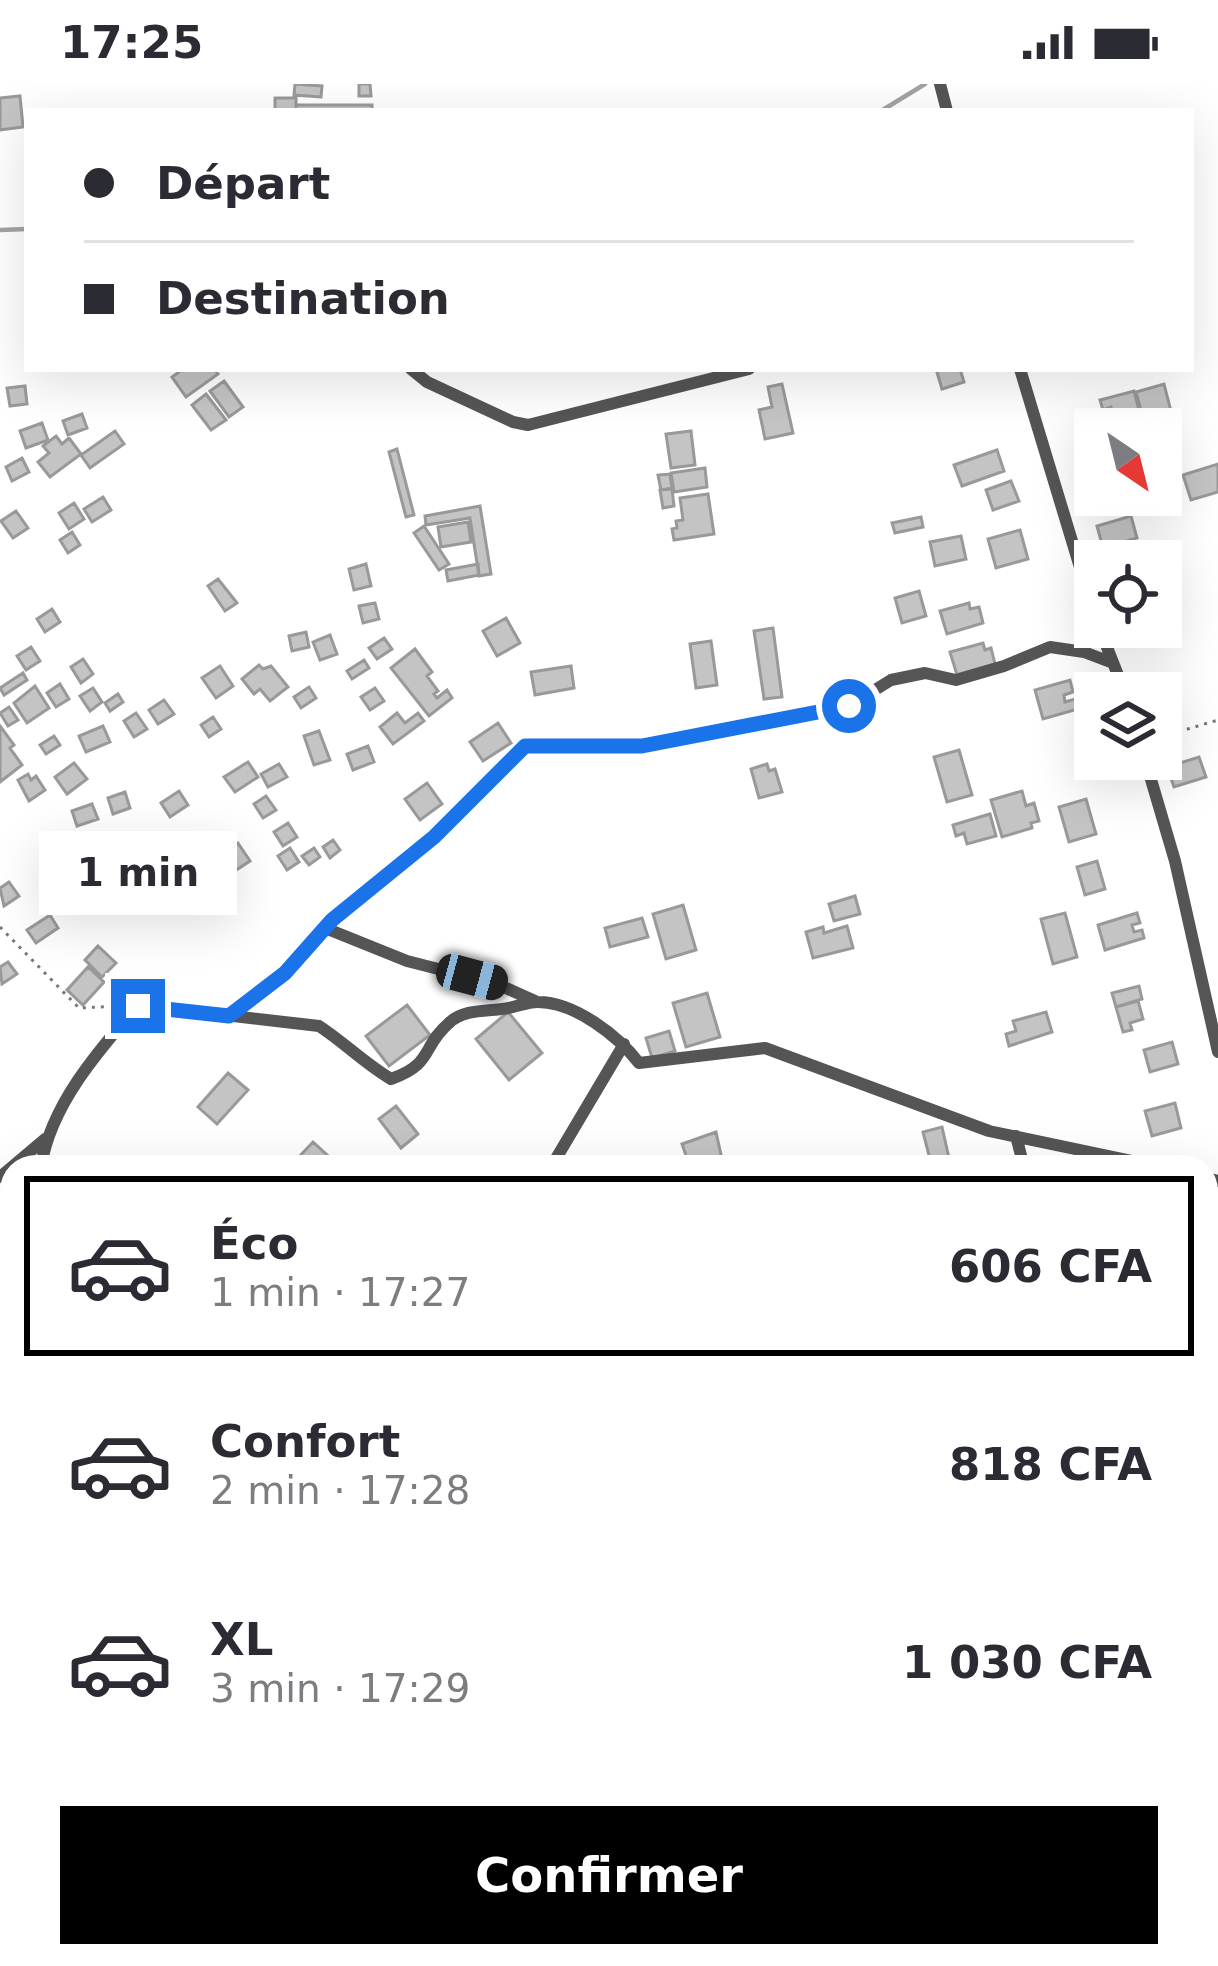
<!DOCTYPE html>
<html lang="fr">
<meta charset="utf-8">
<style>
:root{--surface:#fff;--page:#f2f2f3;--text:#2b2b33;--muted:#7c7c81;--line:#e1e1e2;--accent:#000}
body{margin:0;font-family:"DejaVu Sans",sans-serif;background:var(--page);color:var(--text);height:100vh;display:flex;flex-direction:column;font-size:45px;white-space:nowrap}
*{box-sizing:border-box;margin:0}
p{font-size:39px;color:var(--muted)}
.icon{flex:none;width:66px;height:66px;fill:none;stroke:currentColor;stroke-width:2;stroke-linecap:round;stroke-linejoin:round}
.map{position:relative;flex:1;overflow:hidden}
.drawer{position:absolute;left:0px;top:1071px;width:1218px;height:813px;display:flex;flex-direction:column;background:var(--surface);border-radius:36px 36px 0 0;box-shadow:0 12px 48px #0002}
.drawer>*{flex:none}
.hud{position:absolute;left:24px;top:24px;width:1170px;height:264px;border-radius:0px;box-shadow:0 12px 48px #0002;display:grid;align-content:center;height:264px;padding:0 60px;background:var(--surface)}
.needle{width:78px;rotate:145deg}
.controls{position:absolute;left:1074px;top:324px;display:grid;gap:24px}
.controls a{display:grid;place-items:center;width:108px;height:108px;border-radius:0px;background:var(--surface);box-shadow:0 12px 48px #0002;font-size:60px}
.end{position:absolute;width:54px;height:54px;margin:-27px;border:15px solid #1a73e8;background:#fff;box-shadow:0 0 0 6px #fff}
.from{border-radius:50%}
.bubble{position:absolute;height:84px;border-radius:0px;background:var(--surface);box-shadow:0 12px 48px #0002;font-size:39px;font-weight:700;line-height:84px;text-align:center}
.car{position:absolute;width:36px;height:72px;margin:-36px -18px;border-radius:15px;box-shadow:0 0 9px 3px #0007;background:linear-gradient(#222 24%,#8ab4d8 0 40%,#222 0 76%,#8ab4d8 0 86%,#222 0)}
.hud b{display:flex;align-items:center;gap:42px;height:114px;font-size:45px}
.hud b+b{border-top:3px solid var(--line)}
.hud i{width:30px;height:30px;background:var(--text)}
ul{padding:21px 0 0;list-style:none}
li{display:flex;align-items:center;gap:36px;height:180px;margin:0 24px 18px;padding:0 36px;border:6px solid transparent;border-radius:0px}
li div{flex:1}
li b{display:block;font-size:45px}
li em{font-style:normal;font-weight:700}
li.on{border-color:var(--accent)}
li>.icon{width:108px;height:108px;stroke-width:1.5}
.primary-button{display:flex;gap:24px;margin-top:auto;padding:24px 60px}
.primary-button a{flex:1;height:138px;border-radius:0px;background:var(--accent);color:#fff;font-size:48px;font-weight:700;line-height:138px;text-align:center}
.status{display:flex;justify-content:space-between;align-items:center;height:84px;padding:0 60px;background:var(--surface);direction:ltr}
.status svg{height:33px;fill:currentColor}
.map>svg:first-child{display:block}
.green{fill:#dcdcdc}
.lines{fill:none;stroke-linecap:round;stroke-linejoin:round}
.stream{stroke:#a3a3a3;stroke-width:4.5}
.building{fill:#c4c4c4;stroke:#999;stroke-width:3}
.path{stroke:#777;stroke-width:3;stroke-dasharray:3 6;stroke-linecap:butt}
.minor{stroke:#555;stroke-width:12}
.route{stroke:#1a73e8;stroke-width:15}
</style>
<div class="status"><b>17:25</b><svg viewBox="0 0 49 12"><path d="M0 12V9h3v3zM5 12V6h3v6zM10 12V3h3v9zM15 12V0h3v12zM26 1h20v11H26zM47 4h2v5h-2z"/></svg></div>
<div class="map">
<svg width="1218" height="1882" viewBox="0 0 1218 1882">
<rect width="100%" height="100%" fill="#fff"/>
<path class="green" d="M12,1684V1749L0,1753V1686Z"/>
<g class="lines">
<path class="stream" d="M881,27L925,0
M0,146L27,145
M0,1714L12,1710"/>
</g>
<path class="building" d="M295,0L322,2L321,13L294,11Z
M359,0H370L371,12H359Z
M20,12L23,43L0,46V14Z
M275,14H296V27H275Z
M296,21H372V27H296Z
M183,285H214L218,290L186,313L172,293Z
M936,285H960L964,298L942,305Z
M224,297L243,323L229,333L210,307Z
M782,300L793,349L765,355L759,326L772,323L768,303Z
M1164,300L1176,347L1161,351V345H1146L1136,308Z
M25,302L27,320L10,322L7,304Z
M1134,307L1144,345H1117L1111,323L1103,326L1100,316Z
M206,310L226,336L211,346L192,321Z
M82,330L87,344L68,351L63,337Z
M42,339L48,356L26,364L20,347Z
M115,347L124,360L90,384L81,371Z
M691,347L695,381L671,384L666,350Z
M56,352L62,360L69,354L81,370L50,393L38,378L49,369L43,362Z
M397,365L414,431L406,433L389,368Z
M997,366L1004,387L962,402L954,381Z
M1095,369V387L1084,390L1080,373Z
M22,374L29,388L12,397L6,383Z
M1218,380V408L1191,416L1183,391Z
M705,384L707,403L674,408L671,389Z
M670,390L672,404L661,406L658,391Z
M1011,397L1019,417L993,426L986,406Z
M672,405L674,422L663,424L660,406Z
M708,410L714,450L674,456L672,445L677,444L676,437L683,436L680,414Z
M103,413L111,426L92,438L84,425Z
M74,419L84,435L69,445L59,429Z
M480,422L491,490L479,492L470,434L426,441L425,432Z
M16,427L28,444L13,454L1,437Z
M1131,432L1137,454L1103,464L1097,442Z
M921,433L923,443L895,449L892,439Z
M468,438L471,458L441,463L438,443Z
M424,442L449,480L439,486L414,449Z
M1020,446L1028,475L996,484L988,455Z
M72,448L80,461L68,469L60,456Z
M961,452L966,475L935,482L930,458Z
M366,480L371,502L354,506L349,485Z
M478,480L479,491L448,497L446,486Z
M218,495L237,519L225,527L208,502Z
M919,507L926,532L902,539L895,514Z
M375,519L379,535L363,539L359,522Z
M969,519L970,525L979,523L983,539L947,550L940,527Z
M52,525L60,538L45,548L37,535Z
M506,534L520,559L497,572L483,547Z
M773,544L782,613L764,615L754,547Z
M306,548L309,563L292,567L289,552Z
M330,551L337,570L320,576L313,558Z
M384,554L392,565L377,575L369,564Z
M711,557L717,601L696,604L690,560Z
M983,559L985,566L991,564L995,580L957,591L950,568Z
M31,563L40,577L26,586L17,572Z
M415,565L432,588L427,592L438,607L434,610L437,614L447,606L452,614L429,632L391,584Z
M83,575L93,590L81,599L71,583Z
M364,576L369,584L352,595L347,587Z
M259,581L263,585L271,582L288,603L270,617L260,605L254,610L242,595Z
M220,582L233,602L216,614L202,594Z
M571,582L574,604L535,611L531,588Z
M23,589L27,596L4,611L0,604Z
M1070,596L1073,608L1064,611L1065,618L1075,615L1078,625L1043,635L1035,606Z
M60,600L69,615L56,623L47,609Z
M35,602L49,624L27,639L14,619Z
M309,603L316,614L301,624L294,613Z
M93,604L102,618L90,627L80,612Z
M375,604L384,617L370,626L361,613Z
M118,610L123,618L110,627L105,619Z
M164,616L174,630L158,640L149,626Z
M9,623L18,636L8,642L0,629Z
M136,629L147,645L134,653L124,637Z
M397,629L405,639L418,629L424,637L393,660L380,643Z
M213,633L221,645L209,653L201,641Z
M498,639L511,659L483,677L470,658Z
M0,642L14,661L10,664L22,681L0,698Z
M103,642L110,658L86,668L79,652Z
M319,647L330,676L314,681L304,652Z
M54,652L60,661L46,670L40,661Z
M368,662L374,678L353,686L347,670Z
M959,666L972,711L947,718L934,673Z
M1199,673L1206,693L1174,703L1167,683Z
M248,678L258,693L235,708L224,693Z
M74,679L87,695L67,710L55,693Z
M279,680L287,693L268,703L261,690Z
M767,680L769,687L775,685L782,708L759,714L751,685Z
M28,690L31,696L36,692L45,706L29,717L18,696Z
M427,699L442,720L420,736L405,715Z
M179,707L188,721L170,733L161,719Z
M1022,707L1026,722L1034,719L1039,737L1031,739L1032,744L1002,753L991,716Z
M125,708L130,724L113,730L108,714Z
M266,712L276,726L263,734L254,720Z
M1086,715L1096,750L1069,758L1059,723Z
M92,720L98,735L77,742L72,727Z
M990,730L996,752L967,760L964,749L956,752L953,741Z
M288,739L297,753L283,762L274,748Z
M174,752L186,767L178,774L185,783L175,791L168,782L152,795L160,806L152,812L131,786Z
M333,756L340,766L330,774L323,763Z
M238,759L250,777L212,802L201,784Z
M290,764L299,778L287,786L278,772Z
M314,764L320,773L309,781L302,772Z
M85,767L94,781L80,791L71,776Z
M67,774L76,788L60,799L51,785Z
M1097,777L1105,805L1085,811L1077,783Z
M74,793L83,808L70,816L61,802Z
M9,798L19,812L4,822L0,804Z
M855,812L860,830L834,837L829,820Z
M683,821L696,866L666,875L653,830Z
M1065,829L1077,873L1053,880L1041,835Z
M1137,829L1140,839L1132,841L1134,848L1142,846L1144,854L1105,866L1098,841Z
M50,831L58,844L36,859L27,846Z
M642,834L648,853L610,863L605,844Z
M847,842L853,864L813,874L806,848L823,843L824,849Z
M98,862L116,879L102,893L85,876Z
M8,878L17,890L2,900L0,883Z
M88,883L104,898L83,921L67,906Z
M1139,902L1142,915L1116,923L1112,909Z
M707,909L720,953L686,963L673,919Z
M1138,917L1143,935L1130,939L1132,946L1123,948L1116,923Z
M407,921L430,951L389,982L366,952Z
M508,928L542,969L509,996L476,955Z
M1046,928L1052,948L1009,962L1006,950L1016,947L1013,937Z
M669,947L675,967L652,974L646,954Z
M1172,958L1178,980L1150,988L1144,966Z
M228,989L248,1006L217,1040L198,1023Z
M1175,1019L1181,1044L1152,1052L1145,1027Z
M396,1022L418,1050L401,1064L379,1035Z
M942,1043L951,1083H932L923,1048Z
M716,1048L723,1080L690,1083L682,1060Z
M313,1058L337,1080L335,1083H303L296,1076Z
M1218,1181V1205L1206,1209V1185Z
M1218,1480V1512L1213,1513V1506L1206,1507V1481Z
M1214,1717L1218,1723V1755L1214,1757L1206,1719Z
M12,1767V1782L0,1785V1770Z
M12,1808V1824L0,1826V1811Z
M1032,1872L1035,1882H1008L1007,1879Z"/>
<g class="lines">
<path class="path" d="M1161,653L1218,636
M0,843L79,924L120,922"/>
<path class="minor" d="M940,0L947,27
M411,285L427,298L513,338L528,341L749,285
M1020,285L1095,533
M1099,543L1125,609
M1145,675L1175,777L1218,968
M325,844L407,877L497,900L535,917
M230,931L285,889L332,836L434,753L525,662H642L849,622L891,596L925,589L956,596L1004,582L1050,563L1084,568L1113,579
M1016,1052L1024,1083
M41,1083C50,1022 98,967 138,921L319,942C345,959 364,979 391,995C434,980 421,963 449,939C462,926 484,927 502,925C514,924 526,918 538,918C575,918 618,952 639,979L765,964L989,1047L1161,1083
M551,1083L624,960
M0,1093L45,1055
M1206,1094L1218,1097
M0,1267L12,1261
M0,1294L12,1291
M1206,1379H1218
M0,1520L12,1518
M1206,1540H1218
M739,1872L742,1882
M1045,1872L1052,1882
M85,1882H87
M492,1882L502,1872
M953,1882L965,1872"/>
</g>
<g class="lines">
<path class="route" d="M138,922L229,932L285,889L332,836L434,753L525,662H642L849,622"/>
</g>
</svg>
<div class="controls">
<a><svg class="needle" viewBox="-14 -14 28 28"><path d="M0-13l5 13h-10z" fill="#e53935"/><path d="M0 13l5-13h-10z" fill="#7c7c81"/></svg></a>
<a><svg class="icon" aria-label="locate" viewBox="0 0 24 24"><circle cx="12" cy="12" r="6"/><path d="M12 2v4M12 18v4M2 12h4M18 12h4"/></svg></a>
<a><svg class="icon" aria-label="layers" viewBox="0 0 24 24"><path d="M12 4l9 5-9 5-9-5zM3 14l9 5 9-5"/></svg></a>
</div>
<i class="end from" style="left:849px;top:622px"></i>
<i class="end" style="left:138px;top:922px"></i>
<div class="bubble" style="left:39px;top:747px;width:198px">1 min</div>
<i class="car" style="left:472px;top:893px;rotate:105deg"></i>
<div class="hud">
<b><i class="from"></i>Départ</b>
<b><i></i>Destination</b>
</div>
<section class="drawer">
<ul>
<li class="on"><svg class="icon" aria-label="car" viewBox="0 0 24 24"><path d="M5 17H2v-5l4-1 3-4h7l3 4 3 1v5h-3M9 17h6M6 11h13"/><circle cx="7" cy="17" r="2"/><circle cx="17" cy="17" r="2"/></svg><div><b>Éco</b><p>1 min · 17:27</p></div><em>606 CFA</em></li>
<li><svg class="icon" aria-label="car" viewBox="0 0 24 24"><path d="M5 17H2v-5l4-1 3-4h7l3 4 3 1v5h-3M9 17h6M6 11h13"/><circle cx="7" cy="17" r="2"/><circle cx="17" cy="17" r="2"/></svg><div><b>Confort</b><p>2 min · 17:28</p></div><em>818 CFA</em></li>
<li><svg class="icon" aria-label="car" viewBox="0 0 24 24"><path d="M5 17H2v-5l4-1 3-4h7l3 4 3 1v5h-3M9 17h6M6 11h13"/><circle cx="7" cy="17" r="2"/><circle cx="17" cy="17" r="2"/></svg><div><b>XL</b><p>3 min · 17:29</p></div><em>1 030 CFA</em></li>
</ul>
<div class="primary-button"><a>Confirmer</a></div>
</section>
</div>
